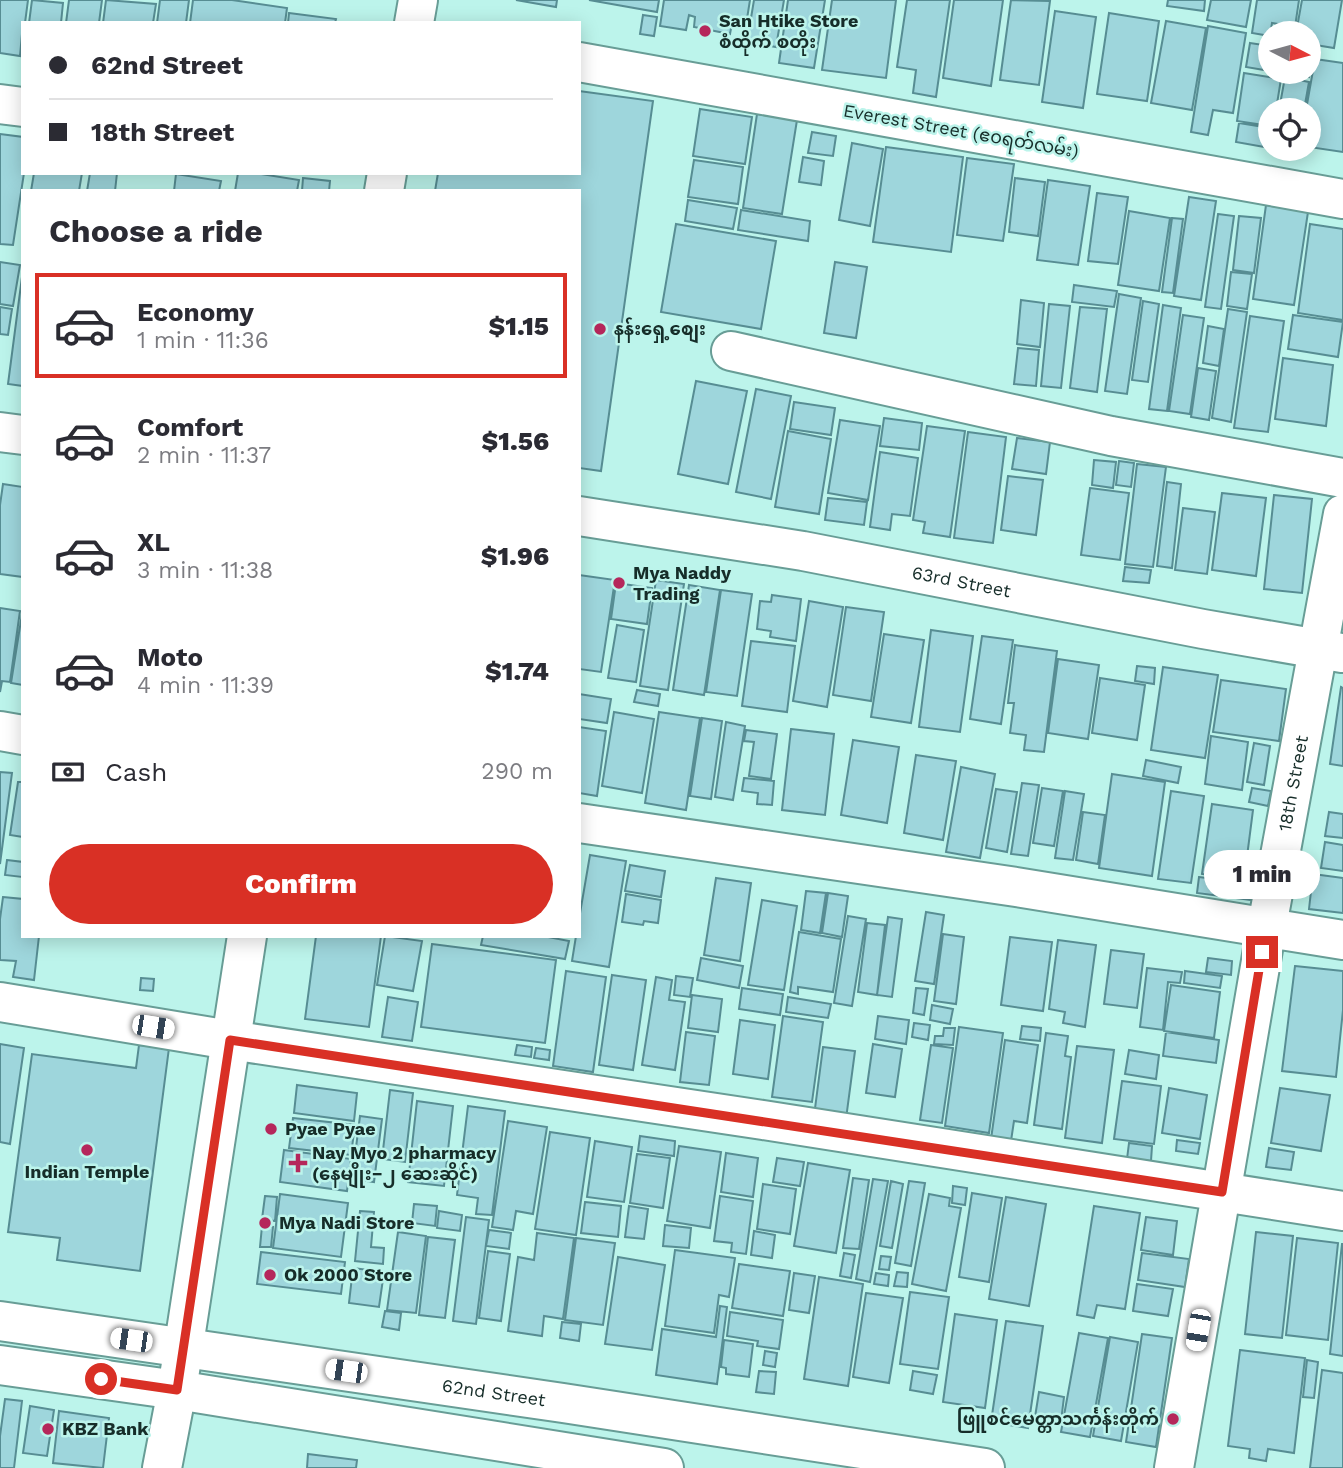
<!DOCTYPE html>
<meta charset="utf-8">
<style>
:root{--surface:#fff;--page:#f7f7f7;--text:#2b2b33;--muted:#7c7c81;--line:#e1e1e2;--accent:#d93025}
body{margin:0;font-family:"Work Sans","Noto Sans Myanmar",sans-serif;background:var(--page);color:var(--text);height:100vh;display:flex;flex-direction:column;font-size:26px;white-space:nowrap}
*{box-sizing:border-box;margin:0}
p{font-size:23px;color:var(--muted)}
.icon{flex:none;width:38px;height:38px;fill:none;stroke:currentColor;stroke-width:2;stroke-linecap:round;stroke-linejoin:round}
.map{position:relative;flex:1;overflow:hidden}
.panel{position:absolute;left:21px;top:189px;width:560px;height:749px;display:flex;flex-direction:column;background:var(--surface);border-radius:0px;box-shadow:0 4px 18px #0003}
.panel>*{flex:none}
.hud{position:absolute;left:21px;top:21px;width:560px;height:154px;border-radius:0px;box-shadow:0 4px 18px #0003;display:grid;align-content:center;height:154px;padding:0 28px;background:var(--surface)}
.needle{width:46px;rotate:96deg}
.tools{position:absolute;left:1258px;top:21px;display:grid;gap:14px}
.tools a{display:grid;place-items:center;width:63px;height:63px;border-radius:50%;background:var(--surface);box-shadow:0 4px 18px #0003;font-size:35px}
.end{position:absolute;width:32px;height:32px;margin:-16px;border:9px solid #d93025;background:#fff;box-shadow:0 0 0 4px #fff}
.from{border-radius:50%}
.bubble{position:absolute;height:49px;border-radius:24px;background:var(--surface);box-shadow:0 4px 18px #0003;font-size:23px;font-weight:800;line-height:49px;text-align:center}
.car{position:absolute;width:21px;height:42px;margin:-21px -10px;border-radius:9px;box-shadow:0 0 5px 2px #0007;background:linear-gradient(#fff 24%,#345 0 40%,#fff 0 76%,#345 0 86%,#fff 0)}
.hud b{display:flex;align-items:center;gap:24px;height:66px;font-size:26px}
.hud b+b{border-top:2px solid var(--line)}
.hud i{width:18px;height:18px;background:var(--text)}
ul{padding:0;list-style:none}
li{display:flex;align-items:center;gap:21px;height:105px;margin:0 14px 10px;padding:0 14px;border:4px solid transparent;border-radius:0px}
li div{flex:1}
li b{display:block;font-size:26px}
li em{font-style:normal;font-weight:800}
li.selected{border-color:var(--accent)}
li>.icon{width:63px;height:63px;stroke-width:1.5}
h2{padding:0 28px;font-size:32px;line-height:84px}
.pay{display:flex;align-items:center;gap:18px;height:77px;padding:0 28px;font-size:26px}
.pay p{margin-inline-start:auto}
.cta{display:flex;gap:14px;margin-top:auto;padding:14px 28px}
.cta a{flex:1;height:80px;border-radius:42px;background:var(--accent);color:#fff;font-size:28px;font-weight:800;line-height:80px;text-align:center}
.map>svg:first-child{display:block}
.building{fill:#9ed6dc;stroke:#578d93;stroke-width:2}
.lines{fill:none;stroke-linecap:round;stroke-linejoin:round}
.street-casing{stroke:#689d96;stroke-width:42}
.secondary-casing{stroke:#689d96;stroke-width:42}
.street{stroke:#fff;stroke-width:38}
.secondary{stroke:#fff;stroke-width:38}
.route{stroke:#d93025;stroke-width:9}
.poi-dot{fill:#b5275b;stroke:#bcf4eb;stroke-width:2.5}
.labels{text-anchor:middle;stroke-width:5;stroke-linejoin:round;paint-order:stroke}
.poi-label{font-size:18px;font-weight:bold;fill:#162d29;stroke:#bcf4eb;text-anchor:start}
.street-label{font-size:18px;fill:#162d29;stroke:#bcf4eb}
</style>
<div class="map">
<svg width="1343" height="1468" viewBox="0 0 1343 1468">
<rect width="100%" height="100%" fill="#bcf4eb"/>
<path class="building" d="M0,0H28L25,23H23L20,56L0,53Z
M32,0L63,3L61,23H29Z
M69,0H102L99,23H66Z
M106,0L156,4L153,23H103Z
M160,0H189L186,23H157Z
M193,0H232L287,8L285,23H190Z
M516,0H557L556,7Z
M589,0H659L657,12Z
M664,0H750L746,25L732,23L730,34L694,27L695,17L689,15L686,30L660,26Z
M754,0H784L776,47L747,42Z
M788,0H825L814,68L779,63Z
M832,0H896L886,78L822,70Z
M907,0H950L936,97L913,93L916,70L897,67Z
M954,0H1003L991,86L943,78Z
M1011,0L1050,1L1039,85L1000,80Z
M1168,0H1205L1204,11L1167,6Z
M1211,0H1251L1246,27L1207,20Z
M1257,0H1299L1295,27L1272,23L1270,36L1252,33Z
M1302,0H1342L1334,48L1309,44V33H1296Z
M1055,11L1096,17L1083,108L1042,102Z
M289,13L336,19L335,23H288Z
M1109,13L1159,21L1147,101L1097,94Z
M643,15L657,17L654,36L640,34Z
M1166,21L1206,28L1192,110L1151,103Z
M1208,26L1246,33L1233,113L1213,110L1208,135L1191,132Z
M1250,43L1270,46V71L1246,67Z
M1309,50L1314,51L1309,77L1284,73L1309,72Z
M1315,59L1343,63V152L1309,147V110H1306Z
M1244,73L1281,79L1276,110H1270V126L1237,121Z
M1285,77L1309,82L1304,110H1279Z
M579,91L653,101L601,471L579,468V191H435L438,173H579Z
M700,109L752,117L745,164L693,156Z
M757,114L797,120L782,214L743,208Z
M1239,123L1270,128V148L1236,142Z
M812,132L836,136L833,156L808,153Z
M0,134L23,137L24,173L13,245L0,244Z
M852,143L883,149L870,226L839,220Z
M886,147L963,157L951,252L873,242Z
M803,157L824,161L821,185L799,182Z
M967,158L1014,164L1003,241L957,235Z
M694,160L743,167L738,204L688,197Z
M34,173H82L79,191H31Z
M90,173H117L115,191H87Z
M238,173H255L299,180L297,191H235Z
M176,174L221,181L219,191H174Z
M303,178L330,181L329,191H302Z
M1015,178L1045,182L1038,236L1009,232Z
M1048,180L1090,186L1078,265L1037,260Z
M1097,193L1128,197L1118,264L1088,261Z
M1189,197L1216,201L1201,300L1174,296Z
M688,200L737,208L733,229L685,221Z
M1266,205L1308,212L1294,305L1253,299Z
M741,210L810,221L808,241L738,230Z
M1129,211L1170,218L1159,291L1118,285Z
M1218,214L1234,216L1221,309L1205,307Z
M1239,216L1261,218L1254,273L1233,270Z
M1172,218L1183,219L1173,293L1162,292Z
M676,224L776,241L761,329L661,312Z
M1310,224L1343,229V320L1298,313Z
M0,262L20,265L13,306L0,304Z
M835,262L867,267L856,338L824,333Z
M1231,272L1252,274L1247,309L1227,306Z
M22,277L23,278V386L8,384Z
M1074,285L1117,291L1114,307L1072,302Z
M1119,294L1141,298L1127,394L1105,391Z
M1021,300L1044,303L1040,347L1017,344Z
M1143,301L1159,304L1148,382L1132,380Z
M1049,304L1070,306L1061,388L1041,386Z
M1163,305L1181,308L1167,411L1149,409Z
M0,307L12,309L8,335L0,334Z
M1080,307L1107,309L1097,392L1070,388Z
M1228,309L1247,312L1231,422L1212,418Z
M1183,315L1204,318L1190,414L1169,411Z
M1293,315L1343,322L1338,357L1288,349Z
M1250,316L1284,321L1268,432L1234,428Z
M1208,326L1224,329L1219,366L1203,363Z
M1018,348L1039,350L1036,386L1014,384Z
M1283,358L1333,365L1326,426L1275,419Z
M1198,368L1216,371L1209,420L1191,417Z
M696,381L747,391L728,484L678,474Z
M756,389L791,396L771,499L736,492Z
M794,402L835,408L831,435L790,429Z
M884,418L922,423L919,450L880,446Z
M840,420L880,426L868,500L828,493Z
M927,426L965,431L950,537L923,533L925,522L913,520Z
M788,431L831,439L819,514L775,507Z
M968,432L1006,437L993,543L954,538Z
M1017,438L1050,442L1046,474L1012,469Z
M880,452L918,458L910,516L892,514L890,530L870,527Z
M1094,460L1116,462L1113,488L1092,485Z
M1119,461L1134,463L1131,487L1116,485Z
M1137,464L1166,467L1153,567L1125,564Z
M1008,476L1043,480L1036,535L1001,530Z
M1167,482L1181,484L1172,568L1157,566Z
M3,484L23,487V577L0,574V505Z
M1090,488L1129,493L1120,560L1081,555Z
M1222,493L1266,498L1256,576L1212,570Z
M1274,495L1312,499L1302,593L1264,589Z
M828,498L867,502L864,525L825,520Z
M1183,508L1215,512L1207,574L1175,570Z
M1125,567L1151,570L1149,583L1123,581Z
M579,575L615,580L601,672L579,669Z
M656,580L684,584L668,690L640,686Z
M616,583L652,588L647,624L611,619Z
M689,585L720,590L704,695L673,690Z
M721,590L752,594L737,696L706,692Z
M772,595L801,599L796,641L770,637L771,631L757,629L760,601L771,602Z
M809,601L843,607L827,707L793,701Z
M846,607L884,612L871,701L833,695Z
M0,608L20,611L10,682L2,681L0,692Z
M22,614L23,615V685L11,683Z
M617,625L644,630L636,682L608,678Z
M931,630L973,636L960,732L919,727Z
M884,634L924,640L911,723L871,717Z
M982,636L1013,640L1001,724L970,719Z
M751,641L795,646L787,712L742,706Z
M1015,645L1057,651L1044,752L1024,750L1026,735L1010,733L1014,703H1008Z
M1058,659L1099,665L1088,739L1048,733Z
M1137,666L1155,668L1154,684L1135,681Z
M1163,667L1218,675L1205,758L1151,750Z
M1100,678L1145,685L1137,740L1092,733Z
M1221,680L1286,689L1279,741L1213,732Z
M1341,687L1343,688V766L1330,764Z
M637,690L660,694L658,706L634,702Z
M579,694L611,699L607,723L579,719Z
M614,712L654,719L642,793L602,786Z
M659,712L700,718L686,810L645,803Z
M702,718L722,721L711,799L690,796Z
M726,722L745,726L733,800L715,797Z
M579,727L606,731L597,796L579,793Z
M791,729L834,734L825,815L782,810Z
M746,730L777,734L771,779L749,776L754,742L744,741Z
M1211,736L1248,742L1242,790L1205,784Z
M853,740L899,747L887,823L841,815Z
M1254,743L1270,746L1264,785L1247,782Z
M916,755L956,761L943,840L904,833Z
M1146,760L1181,767L1178,783L1143,776Z
M961,767L995,774L980,858L946,852Z
M0,772L12,773L0,864Z
M1112,774L1165,782L1152,876L1099,868Z
M744,778L774,781L772,805L757,804L758,793L742,791Z
M18,782H23V837L10,835Z
M1022,783L1039,785L1028,856L1011,854Z
M1042,788L1063,791L1054,846L1033,843Z
M1252,788L1271,791L1268,806L1249,802Z
M996,789L1017,792L1007,852L986,848Z
M1065,791L1084,794L1073,860L1055,858Z
M1171,791L1204,796L1191,883L1158,879Z
M1212,804L1253,810L1244,880L1202,874Z
M1083,812L1105,815L1098,864L1076,860Z
M1329,812L1343,814V838L1325,836Z
M1325,842L1343,845V871L1321,868Z
M590,855L626,861L609,967L572,961L576,936H579V919Z
M7,860L23,862L22,877L5,875Z
M630,865L665,871L661,897L625,891Z
M1313,874L1343,878V913L1309,909Z
M1199,877L1252,884L1250,900L1197,893Z
M716,878L751,883L740,961L704,955Z
M806,891L826,893L820,933L801,930Z
M828,893L848,896L842,937L822,933Z
M626,894L661,900L658,923L644,921L643,925L622,922Z
M3,897L23,899V936H39L34,980L13,977L16,961L0,960V919Z
M762,900L797,906L784,990L748,985Z
M926,912L944,915L934,984L915,981Z
M848,916L866,919L852,1006L834,1003Z
M888,917L902,919L892,997L877,995Z
M867,923L885,925L877,995L858,992Z
M799,932L841,939L833,992L798,987V994L790,992Z
M943,934L964,937L956,1004L934,1001Z
M316,936H381L369,1027L305,1019Z
M385,936L422,941L413,991L377,985Z
M483,936H543L569,941L565,959L481,945Z
M1010,937L1052,942L1043,1011L1001,1005Z
M1058,940L1096,945L1085,1027L1063,1023L1065,1012L1049,1009Z
M432,944L556,960L545,1043L421,1027Z
M1111,950L1144,954L1137,1008L1104,1004Z
M701,958L743,966L739,988L697,980Z
M1208,958L1232,961L1231,975L1206,972Z
M1295,966L1343,971V1010L1336,1077L1282,1071Z
M1147,968L1182,972L1180,983L1168,982L1163,1030L1140,1027Z
M566,971L606,977L593,1072L553,1066Z
M1185,971L1222,976L1220,988L1184,983Z
M612,975L646,980L633,1070L599,1065Z
M676,976L693,978L690,997L674,995Z
M656,977L672,980L669,1000L685,1002L675,1070L642,1065Z
M141,978L154,979L153,991L140,990Z
M1171,985L1220,992L1214,1038L1164,1031Z
M742,988L783,994L780,1015L739,1009Z
M916,988L928,989L924,1015L913,1013Z
M692,995L722,999L718,1032L688,1028Z
M388,997L418,1002L412,1041L382,1037Z
M788,997L831,1004L828,1018L786,1012Z
M932,1005L953,1009L950,1024L930,1020Z
M783,1016L823,1022L812,1102L772,1097Z
M878,1016L909,1020L906,1044L875,1039Z
M740,1020L775,1025L768,1079L733,1074Z
M914,1023L930,1025L928,1040L912,1037Z
M1022,1026L1041,1028L1040,1041L1020,1039Z
M959,1027L1003,1033L989,1133L945,1126Z
M944,1028H955L953,1045L934,1044L935,1036H943Z
M686,1032L715,1036L709,1085L680,1082Z
M1166,1032L1219,1040L1216,1063L1163,1056Z
M1046,1033L1068,1036L1065,1056L1071,1057L1062,1129L1034,1125Z
M1005,1040L1038,1045L1027,1123L1014,1121L1011,1141L991,1139Z
M0,1044L24,1048L10,1144L0,1142Z
M873,1044L902,1049L895,1097L866,1093Z
M139,1045L169,1048L140,1271L57,1260L60,1238L8,1232L32,1054L136,1068Z
M517,1045L532,1047L531,1057L515,1055Z
M931,1045L953,1048L942,1123L920,1120Z
M1077,1046L1114,1050L1102,1143L1065,1138Z
M823,1047L855,1051L846,1119L814,1116Z
M536,1048L550,1050L549,1060L534,1058Z
M1129,1050L1159,1055L1156,1079L1125,1074Z
M1122,1081L1161,1086L1154,1144L1114,1139Z
M297,1085L357,1093L354,1121L294,1113Z
M1169,1088L1207,1095L1200,1139L1162,1133Z
M1280,1088L1330,1095L1321,1151L1271,1143Z
M390,1090L413,1093L405,1162L382,1159Z
M417,1101L453,1106L444,1186L408,1182Z
M468,1106L505,1111L492,1215L476,1214L478,1198L457,1195Z
M360,1116L382,1119L374,1182L352,1179Z
M293,1118L355,1125L351,1155L289,1148Z
M508,1121L547,1127L533,1214L516,1211L513,1230L492,1227Z
M550,1132L590,1138L576,1235L535,1229Z
M640,1136L675,1141L674,1156L638,1151Z
M1177,1140L1200,1143L1198,1154L1176,1151Z
M595,1141L632,1147L624,1202L587,1197Z
M1129,1143L1152,1146L1151,1161L1127,1159Z
M679,1146L721,1152L710,1228L667,1221Z
M1269,1148L1294,1152L1291,1170L1266,1167Z
M284,1150L351,1159L347,1191L280,1182Z
M726,1153L758,1158L753,1197L721,1192Z
M637,1154L670,1158L663,1208L630,1203Z
M777,1158L804,1162L800,1186L773,1182Z
M808,1163L850,1170L836,1253L794,1246Z
M853,1178L869,1180L859,1249L843,1248Z
M873,1179L888,1181L870,1282L856,1279Z
M891,1181L903,1184L892,1248L880,1246Z
M909,1181L925,1183L911,1266L895,1263Z
M763,1184L796,1189L790,1234L757,1229Z
M953,1186L967,1188L965,1205L952,1203Z
M972,1193L1002,1198L989,1282L959,1277Z
M280,1194L348,1203L341,1257L273,1248Z
M929,1194L950,1198L949,1206L961,1208L946,1291L912,1284Z
M265,1196L277,1197L275,1221L262,1219Z
M720,1196L753,1201L746,1254L731,1252L732,1243L714,1241Z
M1006,1197L1046,1204L1029,1306L989,1299Z
M585,1202L621,1206L618,1237L581,1233Z
M414,1204L437,1206L435,1226L412,1223Z
M629,1206L648,1209L644,1239L625,1237Z
M1094,1206L1140,1213L1125,1309L1097,1305L1094,1318L1077,1315Z
M360,1211L374,1212L371,1247L384,1248L383,1264L355,1261Z
M439,1211L462,1215L460,1231L437,1228Z
M466,1217L489,1220L476,1324L453,1321Z
M1146,1217L1177,1221L1173,1255L1141,1250Z
M665,1225L691,1228L689,1248L663,1246Z
M262,1226L273,1227L271,1247H260Z
M489,1230L511,1233L509,1249L486,1246Z
M754,1231L775,1235L772,1258L751,1255Z
M398,1232L426,1236L416,1313L387,1310Z
M1256,1232L1293,1236L1282,1338L1245,1334Z
M537,1233L574,1238L563,1319L544,1316L542,1336L508,1331L518,1257L534,1260Z
M428,1237L455,1240L445,1318L419,1315Z
M576,1238L615,1243L603,1325L565,1320Z
M1297,1238L1338,1243L1328,1340L1286,1335Z
M1342,1244H1343V1356L1330,1354Z
M675,1250L735,1258L729,1297L719,1295L714,1333L665,1326Z
M488,1251L510,1254L501,1321L479,1318Z
M261,1252L345,1262L341,1294L257,1284Z
M844,1253L855,1255L851,1278L840,1276Z
M1142,1253L1189,1259L1185,1287L1138,1280Z
M881,1256L891,1257L889,1270L879,1269Z
M618,1257L665,1265L652,1350L605,1344Z
M739,1264L790,1271L783,1316L732,1308Z
M353,1268L384,1272L379,1307L349,1303Z
M897,1272L908,1273L907,1287L894,1286Z
M794,1273L815,1276L809,1313L789,1310Z
M876,1273L889,1275L888,1286L874,1284Z
M819,1277L863,1284L848,1386L804,1379Z
M1137,1284L1173,1289L1168,1316L1133,1311Z
M910,1292L949,1297L938,1369L900,1364Z
M866,1293L903,1298L889,1383L853,1377Z
M720,1306L727,1307L717,1384L656,1375L662,1329L716,1337Z
M385,1311L401,1313L399,1330L382,1327Z
M730,1312L783,1320L779,1349L757,1346L758,1341L727,1336Z
M955,1314L997,1320L985,1408L943,1402Z
M1006,1321L1043,1326L1028,1428L991,1422Z
M562,1322L581,1324L579,1341L560,1338Z
M1079,1333L1108,1338L1090,1437L1061,1432Z
M1142,1334L1172,1338L1156,1447L1126,1442Z
M1110,1337L1138,1342L1121,1441L1093,1436Z
M724,1340L753,1344L749,1377L726,1374V1368L721,1367Z
M1240,1350L1305,1358L1294,1453L1268,1449L1266,1461L1249,1458L1250,1449L1228,1446Z
M765,1351L777,1353L775,1367L763,1365Z
M1307,1360L1318,1362L1314,1398L1303,1397Z
M1322,1370L1343,1373V1468H1310Z
M759,1371L776,1372L774,1394L756,1392Z
M913,1371L937,1375L933,1394L910,1390Z
M1039,1392L1064,1397L1061,1421L1035,1417Z
M5,1399L22,1401L14,1468H0V1436Z
M30,1406L54,1410L47,1456L23,1453Z
M59,1411L109,1418L103,1468L53,1463Z
M308,1454L357,1460L356,1468H307Z"/>
<g class="lines">
<defs>
<g id="street">
<path d="M579,62L1343,199"/>
<path d="M0,104L23,107"/>
<path d="M731,351L1111,436L1343,478"/>
<path d="M0,432L23,435"/>
<path id="s1" d="M579,516L803,551L1203,629L1342,653"/>
<path d="M0,731L23,735"/>
<path d="M579,823L1016,887L1343,940"/>
<path d="M0,1002L230,1040L763,1120L1343,1211"/>
<path id="s2" d="M1174,1468L1267,926L1343,514"/>
</g>
<g id="secondary">
<path d="M414,23L418,0"/>
<path d="M384,191L387,173"/>
<path id="s3" d="M0,1321L563,1403L985,1468"/>
<path d="M0,1365L177,1390L664,1468"/>
<path d="M162,1468L177,1390L247,936"/>
</g>
</defs>
<use href="#street" class="street-casing"/>
<use href="#secondary" class="secondary-casing"/>
<use href="#street" class="street"/>
<use href="#secondary" class="secondary"/>
</g>
<g class="lines">
<path class="route" d="M101,1379L177,1390L230,1040L1222,1192L1262,952"/>
</g>
<g class="poi-dot">
<circle cx="705" cy="31" r="7"/>
<circle cx="600" cy="329" r="7"/>
<circle cx="619" cy="583" r="7"/>
<circle cx="271" cy="1129" r="7"/>
<circle cx="87" cy="1150" r="7"/>
<path d="M294.5 1152.5h7v7h7v7h-7v7h-7v-7h-7v-7h7z"/>
<circle cx="265" cy="1223" r="7"/>
<circle cx="270" cy="1275" r="7"/>
<circle cx="1173" cy="1419" r="7"/>
<circle cx="48" cy="1429" r="7"/>
</g>
<g class="labels">
<g class="poi-label">
<text x="719" y="27">San Htike Store<tspan x="719" dy="21">စံထိုက် စတိုး</tspan></text>
<text x="614" y="335">နန်းရှေ့စျေး</text>
<text x="633" y="579">Mya Naddy<tspan x="633" dy="21">Trading</tspan></text>
<text x="285" y="1135">Pyae Pyae</text>
<text x="312" y="1159">Nay Myo 2 pharmacy<tspan x="312" dy="21">(နေမျိုး−၂ ဆေးဆိုင်)</tspan></text>
<text x="87" y="1178" text-anchor="middle">Indian Temple</text>
<text x="279" y="1229">Mya Nadi Store</text>
<text x="284" y="1281">Ok 2000 Store</text>
<text x="1159" y="1425" text-anchor="end">ဖြူစင်မေတ္တာသင်္ကန်းတိုက်</text>
<text x="62" y="1435">KBZ Bank</text>
</g>
<g class="street-label">
<text transform="translate(961 131) rotate(10)" y="6">Everest Street (ဧ၀ရတ်လမ်း)</text>
<text dy="6" stroke="none"><textPath href="#s1" startOffset="388">63rd Street</textPath></text>
<text dy="6" stroke="none"><textPath href="#s2" startOffset="695">18th Street</textPath></text>
<text dy="6" stroke="none"><textPath href="#s3" startOffset="499">62nd Street</textPath></text>
</g>
</g>
</svg>
<div class="tools">
<a><svg class="needle" viewBox="-14 -14 28 28"><path d="M0-13l5 13h-10z" fill="#e53935"/><path d="M0 13l5-13h-10z" fill="#7c7c81"/></svg></a>
<a><svg class="icon" aria-label="locate" viewBox="0 0 24 24"><circle cx="12" cy="12" r="6"/><path d="M12 2v4M12 18v4M2 12h4M18 12h4"/></svg></a>
</div>
<i class="end from" style="left:101px;top:1379px"></i>
<i class="end" style="left:1262px;top:952px"></i>
<div class="bubble" style="left:1204px;top:850px;width:116px">1 min</div>
<i class="car" style="left:153px;top:1027px;rotate:99deg"></i>
<i class="car" style="left:1198px;top:1330px;rotate:190deg"></i>
<i class="car" style="left:131px;top:1340px;rotate:278deg"></i>
<i class="car" style="left:346px;top:1371px;rotate:278deg"></i>
<div class="hud">
<b><i class="from"></i>62nd Street</b>
<b><i></i>18th Street</b>
</div>
<section class="panel">
<h2>Choose a ride</h2>
<ul>
<li class="selected"><svg class="icon" aria-label="car" viewBox="0 0 24 24"><path d="M5 17H2v-5l4-1 3-4h7l3 4 3 1v5h-3M9 17h6M6 11h13"/><circle cx="7" cy="17" r="2"/><circle cx="17" cy="17" r="2"/></svg><div><b>Economy</b><p>1 min · 11:36</p></div><em>$1.15</em></li>
<li><svg class="icon" aria-label="car" viewBox="0 0 24 24"><path d="M5 17H2v-5l4-1 3-4h7l3 4 3 1v5h-3M9 17h6M6 11h13"/><circle cx="7" cy="17" r="2"/><circle cx="17" cy="17" r="2"/></svg><div><b>Comfort</b><p>2 min · 11:37</p></div><em>$1.56</em></li>
<li><svg class="icon" aria-label="car" viewBox="0 0 24 24"><path d="M5 17H2v-5l4-1 3-4h7l3 4 3 1v5h-3M9 17h6M6 11h13"/><circle cx="7" cy="17" r="2"/><circle cx="17" cy="17" r="2"/></svg><div><b>XL</b><p>3 min · 11:38</p></div><em>$1.96</em></li>
<li><svg class="icon" aria-label="car" viewBox="0 0 24 24"><path d="M5 17H2v-5l4-1 3-4h7l3 4 3 1v5h-3M9 17h6M6 11h13"/><circle cx="7" cy="17" r="2"/><circle cx="17" cy="17" r="2"/></svg><div><b>Moto</b><p>4 min · 11:39</p></div><em>$1.74</em></li>
</ul>
<div class="pay"><svg class="icon" aria-label="cash" viewBox="0 0 24 24"><path d="M3 7h18v10H3z"/><circle cx="12" cy="12" r="2"/></svg>Cash<p>290 m</p></div>
<div class="cta"><a>Confirm</a></div>
</section>
</div>
